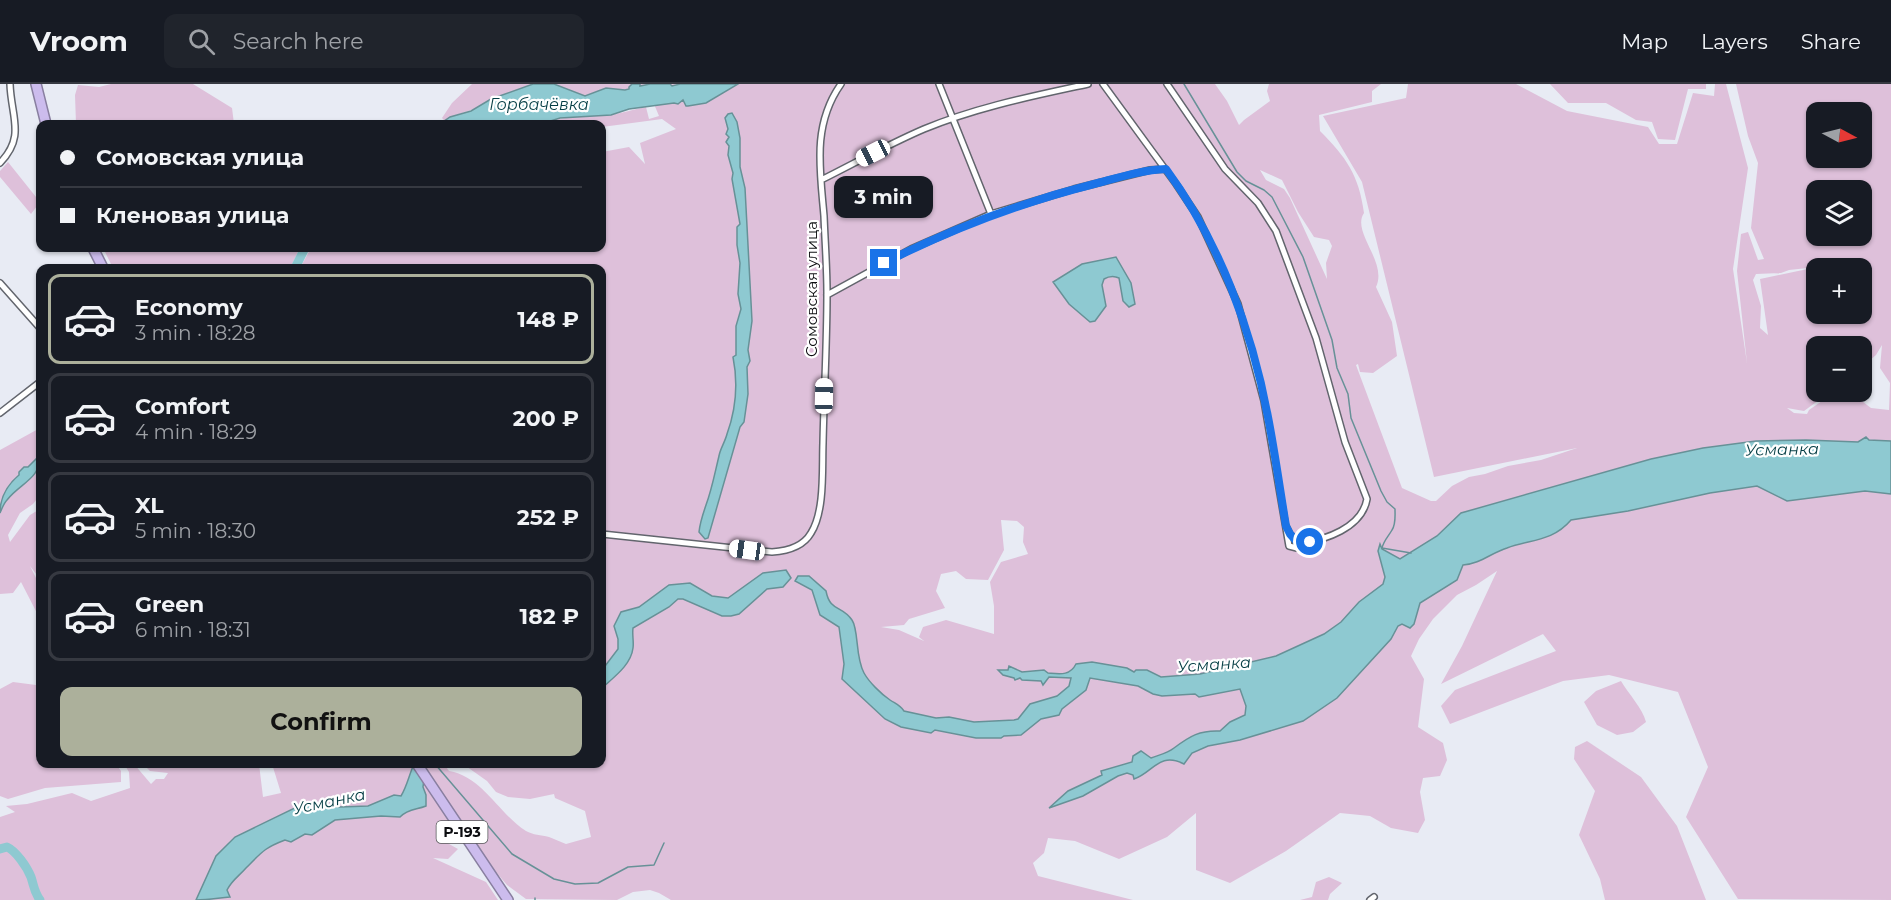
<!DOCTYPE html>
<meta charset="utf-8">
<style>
:root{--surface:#171b24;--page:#20242c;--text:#f1f3f6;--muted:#9ea1a6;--line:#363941;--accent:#acb09b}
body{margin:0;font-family:Montserrat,sans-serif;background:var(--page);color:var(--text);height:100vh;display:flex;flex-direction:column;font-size:22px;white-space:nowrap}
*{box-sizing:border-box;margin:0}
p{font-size:20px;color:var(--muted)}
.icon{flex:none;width:33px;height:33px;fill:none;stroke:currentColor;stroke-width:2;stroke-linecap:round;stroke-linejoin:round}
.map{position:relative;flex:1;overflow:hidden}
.panel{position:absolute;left:36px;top:180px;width:570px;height:504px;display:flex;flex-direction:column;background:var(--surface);border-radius:12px;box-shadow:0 2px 4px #0004}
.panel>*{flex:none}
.hud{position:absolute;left:36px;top:36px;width:570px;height:132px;border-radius:12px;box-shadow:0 2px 4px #0004;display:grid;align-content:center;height:132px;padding:0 24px;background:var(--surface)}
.needle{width:39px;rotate:97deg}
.controls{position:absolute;left:1806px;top:18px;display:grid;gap:12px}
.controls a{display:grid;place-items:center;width:66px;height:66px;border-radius:12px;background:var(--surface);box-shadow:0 2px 4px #0004;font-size:30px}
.end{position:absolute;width:27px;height:27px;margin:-14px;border:8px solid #1a73e8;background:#fff;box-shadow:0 0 0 3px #fff}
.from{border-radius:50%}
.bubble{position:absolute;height:42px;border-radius:12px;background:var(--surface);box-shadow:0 2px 4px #0004;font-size:20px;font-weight:700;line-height:42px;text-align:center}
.car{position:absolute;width:18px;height:36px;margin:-18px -9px;border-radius:8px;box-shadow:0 0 4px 2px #0007;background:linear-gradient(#fff 24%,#345 0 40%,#fff 0 76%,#345 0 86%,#fff 0)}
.hud b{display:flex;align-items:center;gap:21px;height:57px;font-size:22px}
.hud b+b{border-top:2px solid var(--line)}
.hud i{width:15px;height:15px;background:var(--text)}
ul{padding:10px 0 0;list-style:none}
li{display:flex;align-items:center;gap:18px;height:90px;margin:0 12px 9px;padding:0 12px;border:3px solid var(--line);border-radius:12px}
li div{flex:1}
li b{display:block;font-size:22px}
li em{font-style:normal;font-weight:700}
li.active{border-color:var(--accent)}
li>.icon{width:54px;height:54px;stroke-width:1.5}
.action{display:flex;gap:12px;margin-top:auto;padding:12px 24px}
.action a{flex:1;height:69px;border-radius:12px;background:var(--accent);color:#111;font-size:24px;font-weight:700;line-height:69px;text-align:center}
header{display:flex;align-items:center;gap:36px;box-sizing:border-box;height:84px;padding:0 30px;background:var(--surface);border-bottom:2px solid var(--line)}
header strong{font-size:28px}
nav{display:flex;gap:33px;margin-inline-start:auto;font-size:21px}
.search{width:420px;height:54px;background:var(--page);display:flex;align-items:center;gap:15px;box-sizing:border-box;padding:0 21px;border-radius:12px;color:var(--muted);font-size:22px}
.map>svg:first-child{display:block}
.green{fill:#dec0da;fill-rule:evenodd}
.water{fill:#8ec9d1;stroke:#679197;stroke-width:1.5}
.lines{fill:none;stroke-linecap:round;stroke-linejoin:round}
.stream{stroke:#679197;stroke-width:1.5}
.river{stroke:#8ec9d1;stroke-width:9}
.street-casing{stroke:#62656d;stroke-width:8}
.highway-casing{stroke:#897fa0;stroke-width:12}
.street{stroke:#fff;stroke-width:5}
.highway{stroke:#ccbced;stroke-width:9}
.route{stroke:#1a73e8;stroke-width:8}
.labels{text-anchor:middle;stroke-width:4.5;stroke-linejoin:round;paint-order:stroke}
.shield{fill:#fff;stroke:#555658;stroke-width:1.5}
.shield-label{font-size:14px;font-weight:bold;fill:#0c0d10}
.street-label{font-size:15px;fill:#0c0d10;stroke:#fff}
.water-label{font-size:16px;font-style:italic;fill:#043d44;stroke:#fff}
</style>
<header>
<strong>Vroom</strong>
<div class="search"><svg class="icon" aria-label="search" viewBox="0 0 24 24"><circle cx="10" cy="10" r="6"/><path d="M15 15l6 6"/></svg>Search here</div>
<nav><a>Map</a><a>Layers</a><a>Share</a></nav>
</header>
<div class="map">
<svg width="1891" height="816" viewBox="0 0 1891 816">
<rect width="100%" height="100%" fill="#e8ebf4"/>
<path class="green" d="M111,0H193L232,24L234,40H76L75,11L78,1L99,3Z
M472,0H549L450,33L446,38L442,34L452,19Z
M554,0H639L625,6L606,4L585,12Z
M640,0H1215L1227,17L1239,41L1244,36L1270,17L1267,7L1269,0H1381L1372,7V18L1319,31L1320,47C1346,73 1359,91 1364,129C1351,148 1388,178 1376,203L1392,238L1397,272L1373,289L1360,288L1358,280L1356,281L1402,404L1431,417H1436L1452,402L1469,393L1485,390L1508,382L1541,376L1577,364L1434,393L1362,98L1323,32L1406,14L1408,0H1516L1567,27L1648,43L1659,60H1677L1693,9L1714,12L1715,0H1726L1748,84L1733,185L1747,279L1737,187L1741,150L1748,148L1758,176L1764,175L1751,144L1758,79L1748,52L1736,0H1891V816L1738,815L1686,733L1708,683L1678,608L1609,591L1563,597L1450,640L1441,622L1455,606L1556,567L1543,550L1441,600L1462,562L1497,487L1476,501L1457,511L1433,535L1419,555L1411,572L1424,595L1418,643L1443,659L1447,676L1440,692L1423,694L1420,708L1425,736L1418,749L1391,744L1370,732L1340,729L1286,767L1230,799L1196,786V729L1167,753L1119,775L1075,757L1048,754L1044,769L1033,779L1038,792L1133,816H671L659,809L650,806L633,808L617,816L526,815L507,801L490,781L458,752L440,747L442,756L458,765L448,775L433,774L486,798L498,816H0V733L15,728L6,722L27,720L72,709L91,717L130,704L129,688L124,680H134L151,700L156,695H164L168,689L150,687L143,680H259L263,713L281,709L272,680H444L449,687C483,693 498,729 526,747C533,751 541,751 549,753C555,755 560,758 566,760L591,753L585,727L555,714L554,710L530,715L508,713L496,708L487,697L463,680H602V184H300L311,164H602V68L629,63L645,80L640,59L676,45L662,35L602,43V40H541C564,32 584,32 608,31C621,30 633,25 646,23L649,35L659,32L646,1L639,2ZM1816,28H1862V74H1816ZM1260,86L1282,96L1298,128L1314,153L1329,156L1332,162L1326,179L1327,195L1290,114L1284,105L1266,96ZM1816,106H1862V152H1816ZM1817,183L1760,195L1768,251L1760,244L1761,222L1753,196L1756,190L1781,189L1789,186ZM1816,184H1862V230H1816ZM1882,261L1880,284L1890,299L1889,326L1871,324L1850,308H1835L1809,326L1807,330L1794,329L1787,324L1804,327L1830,308H1816V262H1862V283L1876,271ZM1001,436L1017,437L1024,443L1023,458L1028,470L1001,478L990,498L994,522V550L946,536L923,543L919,553L924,557L899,546L881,543L904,541L909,535L945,524L936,507L941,490L956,487L966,495L988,496L1004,466Z
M1550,0H1706V5H1688L1675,56L1658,55L1652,38L1636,36L1606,19H1568Z
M8,78L40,118L31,130L0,93V87Z
M103,164H300L290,184H113Z
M40,344V411L33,420L20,429L8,451L10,458L30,431L40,425V495L30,482L40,502V535L21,498L13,509L0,510V366Z
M1621,597C1628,609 1643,625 1646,638L1633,648L1617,651L1597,641L1584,618L1596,607Z
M13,598L36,601L40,599V680H116L121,687V698L45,704L8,715L0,712V605Z
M1587,657L1641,693L1677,742L1706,816H1605L1600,795L1579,751L1595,707L1574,675L1575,663Z
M1329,793L1342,799L1330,810L1328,816H1300L1312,813L1316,798Z"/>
<path class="water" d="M533,0H554L585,12L606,4L625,6L629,5V3L632,0H640V2L650,0H670L672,2L680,0H738L706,19L688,22H686L683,16L678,20L674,19L629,25L611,31L560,34L541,40H440L450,33L471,27L491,15Z
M732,29L737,38L740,54V83L745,104L752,237L748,266L750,277L747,283L748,310L744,338L740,343L708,454L705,455L699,448C700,438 703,430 706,421C712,405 715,388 719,372C720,365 725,358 727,350C736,325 738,298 733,273L736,271V242L741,225L738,210L740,179L737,161V143L740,140L732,95L733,89L728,71L729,62L726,58L729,53L726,50L728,45L725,34L728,30Z
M1116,173L1131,199L1135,220L1129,223L1123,217L1119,194C1113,191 1109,192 1104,195L1102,201L1106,222L1095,237L1090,238L1069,220L1053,198L1082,180Z
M1866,353L1869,356L1891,357V410L1865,407L1787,417L1757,402L1710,409L1628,427L1571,436C1552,458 1531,455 1507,464C1491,469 1480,480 1463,481L1457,496L1420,519L1414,540L1410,544L1402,540L1398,542L1391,555L1337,614L1303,637L1240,656L1208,662L1192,669L1184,680C1159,667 1153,689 1134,695L1133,691L1127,689L1118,692L1083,712L1049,724L1068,707L1102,691L1101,687L1132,678L1133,672L1141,667L1151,674C1159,671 1168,669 1174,664C1190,652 1200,646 1220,647L1230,638L1245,631L1246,622L1240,605L1199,613L1195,610L1162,612L1153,610L1138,602L1090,594L1086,606L1062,625L1059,631L1041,635L1021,651L1004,652L1001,654H976L935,646L931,649L901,643L885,635L842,595L844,580L839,543L820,531L812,506L795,497L798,492H809L826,507C830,528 842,521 852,536C859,546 855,573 864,589C869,598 881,610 890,616C896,620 900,621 904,627L936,634L949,633L974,638L1014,636L1018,635L1030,620L1057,612L1069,602L1071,594L1049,593L1043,601L1041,597L1022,596L1020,594L1015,596L1014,594L1003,591L998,586H1008L1009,582L1022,588L1044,586L1048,589C1060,590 1070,592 1076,580L1092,578L1127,584L1134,588L1136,586H1147L1161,593L1200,590L1276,572L1324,550L1341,538L1359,518L1383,500L1385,493L1378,467L1380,460L1382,465L1400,475L1437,452L1461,429L1651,375L1703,364L1756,357L1806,356L1858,358Z
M40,371C41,395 20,399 7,416C4,419 2,424 0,429C0,413 7,401 19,391V388L24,383H28Z
M786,486L791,494L783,503L767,505L739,530L731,532H722L683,515H678L669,523L633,544C632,551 634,558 633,564C631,581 614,593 602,604V586L618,565V555L614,542L621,528L639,523L669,501L690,499L712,512L728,514L763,489Z
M414,680H426L423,703L426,711V722C416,726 408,725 400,733L381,732L335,736L312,751L305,750L291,758L285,756C264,764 262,768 246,784C239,792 232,796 227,806L230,813C218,814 209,816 196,816L216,772L235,753L305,719L340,723L368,722L394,711L401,712C407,702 409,691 414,680Z"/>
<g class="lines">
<path class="stream" d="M1184,0L1237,88L1246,97L1264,106L1272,113L1303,173L1332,256L1337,284L1348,310L1351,334L1381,407L1387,418L1395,425C1395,432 1396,440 1392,446C1388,453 1384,456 1382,464L1411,469
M435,680L512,770L554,795L575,800L598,799L628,783L654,781L664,759
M535,814V816"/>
<path class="river" d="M295,184L305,164
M0,765L7,763C16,767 27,783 31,793C34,802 34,808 40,816"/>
<defs>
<path id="street" d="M939,0L991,130
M1103,0L1176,100L1198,133L1238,220L1264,317L1289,462L1297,464L1299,460L1290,450L1286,442
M1167,0L1225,85L1258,119L1276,147L1316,254L1345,358L1367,415C1362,444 1325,456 1299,460
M0,79C26,52 11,33 10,0
M821,96C855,79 889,60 924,45C977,23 1033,12 1088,0
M0,199L40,244
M827,211L911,165L991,130L1074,105L1150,86L1165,85
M0,329L40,298
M602,450L772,468C787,467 803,463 811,449C825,427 822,385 823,359C824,310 827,259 827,209C827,183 825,158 824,132C820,85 812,41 841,0
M1370,816L1374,813"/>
<path id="highway" d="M36,0L46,40
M93,164L103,184
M417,680L508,816"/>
</defs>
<use href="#street" class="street-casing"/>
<use href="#highway" class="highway-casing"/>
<use href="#street" class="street"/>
<use href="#highway" class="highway"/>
</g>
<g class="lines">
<path class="route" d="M884,179C953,144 1019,119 1094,100C1117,94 1141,86 1166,85C1219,157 1252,246 1268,333C1275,369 1280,406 1286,442L1290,450L1299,460L1310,458"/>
</g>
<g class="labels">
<rect class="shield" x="436.5" y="737" width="51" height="22" rx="4.5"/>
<g class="shield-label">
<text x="462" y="753">Р-193</text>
</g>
<g class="street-label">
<text transform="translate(812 205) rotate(-90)" y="5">Сомовская улица</text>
</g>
<g class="water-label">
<text x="539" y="26">Горбачёвка</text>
<text transform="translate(1782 365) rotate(-1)" y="6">Усманка</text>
<text transform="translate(1214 580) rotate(-4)" y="6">Усманка</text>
<text transform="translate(329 717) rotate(-12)" y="6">Усманка</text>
</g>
</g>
</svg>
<div class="controls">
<a><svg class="needle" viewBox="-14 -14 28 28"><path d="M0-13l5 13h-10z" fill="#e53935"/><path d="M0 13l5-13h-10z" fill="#9ea1a6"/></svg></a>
<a><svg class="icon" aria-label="layers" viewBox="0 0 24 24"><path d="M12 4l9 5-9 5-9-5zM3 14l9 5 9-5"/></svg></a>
<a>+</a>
<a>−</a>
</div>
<i class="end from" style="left:1310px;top:458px"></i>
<i class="end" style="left:884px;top:179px"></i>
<div class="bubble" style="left:834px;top:92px;width:99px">3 min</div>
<i class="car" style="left:873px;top:69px;rotate:243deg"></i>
<i class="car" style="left:824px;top:312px;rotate:1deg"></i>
<i class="car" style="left:747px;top:466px;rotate:278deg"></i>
<div class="hud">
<b><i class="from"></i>Сомовская улица</b>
<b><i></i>Кленовая улица</b>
</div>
<section class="panel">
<ul>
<li class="active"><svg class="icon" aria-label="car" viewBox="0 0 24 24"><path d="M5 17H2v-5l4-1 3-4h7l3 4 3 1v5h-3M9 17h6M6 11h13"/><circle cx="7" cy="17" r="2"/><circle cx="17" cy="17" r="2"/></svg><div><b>Economy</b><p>3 min · 18:28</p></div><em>148 ₽</em></li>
<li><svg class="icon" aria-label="car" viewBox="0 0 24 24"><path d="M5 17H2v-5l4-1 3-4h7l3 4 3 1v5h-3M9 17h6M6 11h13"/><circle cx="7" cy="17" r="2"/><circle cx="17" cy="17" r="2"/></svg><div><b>Comfort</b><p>4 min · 18:29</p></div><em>200 ₽</em></li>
<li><svg class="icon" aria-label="car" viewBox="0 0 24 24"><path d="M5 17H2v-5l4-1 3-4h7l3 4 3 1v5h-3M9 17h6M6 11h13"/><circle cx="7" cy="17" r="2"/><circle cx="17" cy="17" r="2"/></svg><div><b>XL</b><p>5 min · 18:30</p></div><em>252 ₽</em></li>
<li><svg class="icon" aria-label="car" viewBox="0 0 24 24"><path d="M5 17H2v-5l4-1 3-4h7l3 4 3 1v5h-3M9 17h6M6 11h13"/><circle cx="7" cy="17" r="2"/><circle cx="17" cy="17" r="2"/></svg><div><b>Green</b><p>6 min · 18:31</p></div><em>182 ₽</em></li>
</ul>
<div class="action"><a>Confirm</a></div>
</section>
</div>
